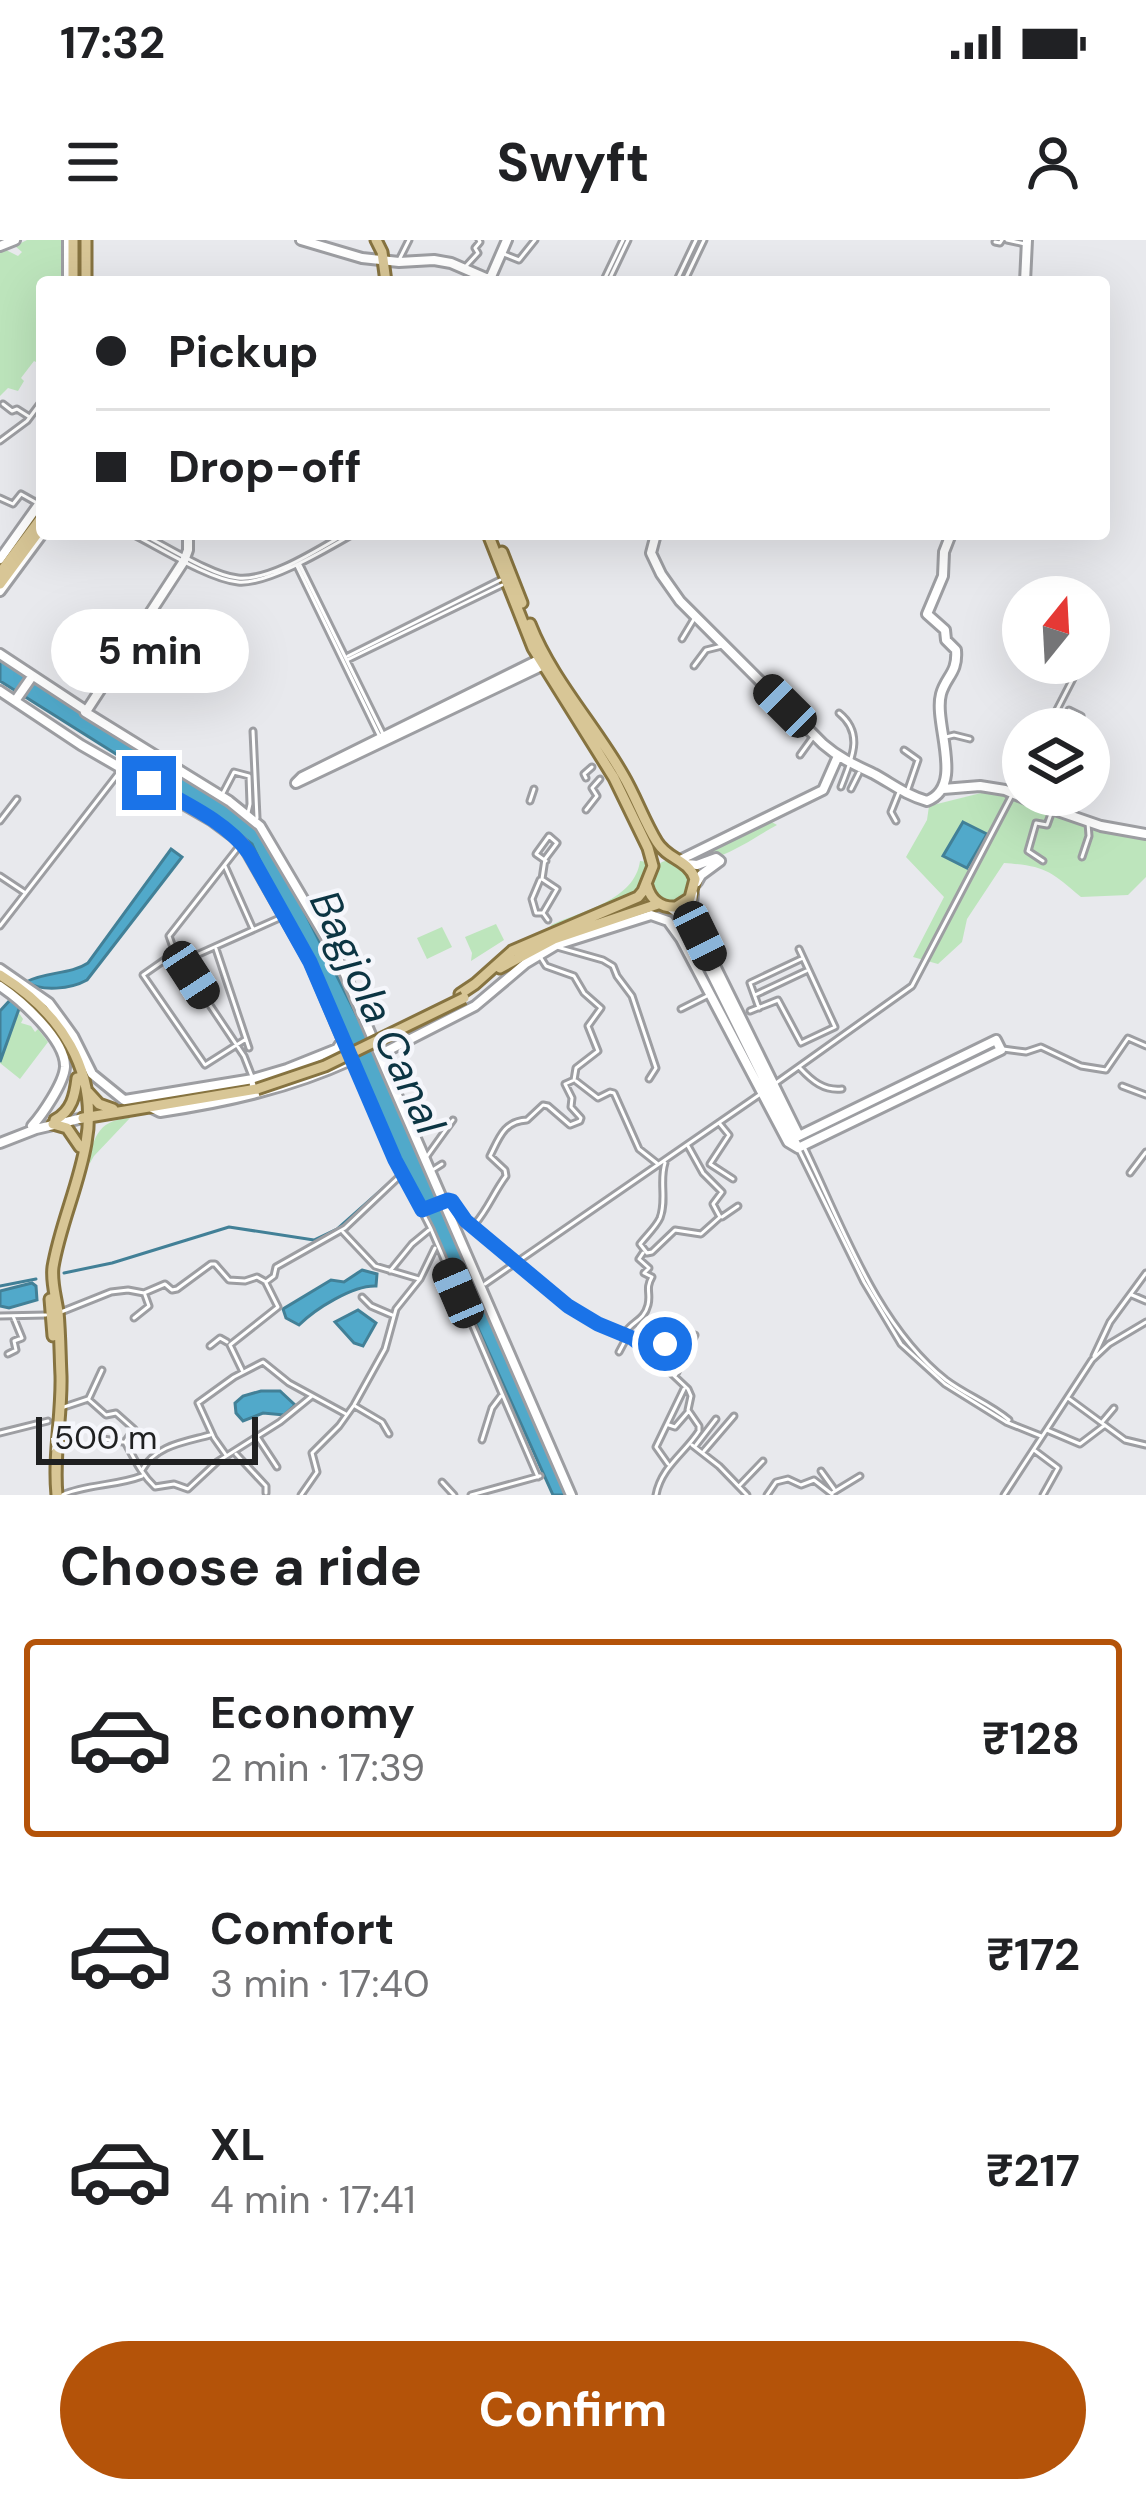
<!DOCTYPE html>
<meta charset="utf-8">
<style>
:root{--surface:#fff;--page:#f2f2f2;--text:#202124;--muted:#757577;--line:#e0e0e0;--accent:#b45309}
body{margin:0;font-family:"DM Sans",sans-serif;background:var(--page);color:var(--text);height:100vh;display:flex;flex-direction:column;font-size:45px;white-space:nowrap}
*{box-sizing:border-box;margin:0}
p{font-size:39px;color:var(--muted)}
.icon{flex:none;width:66px;height:66px;fill:none;stroke:currentColor;stroke-width:2;stroke-linecap:round;stroke-linejoin:round}
.map{position:relative;height:1255px;overflow:hidden}
.details{display:flex;flex-direction:column;background:var(--surface);flex:1}
.details>*{flex:none}
.hud{position:absolute;left:36px;top:36px;width:1074px;height:264px;border-radius:12px;box-shadow:0 12px 48px #0002;display:grid;align-content:center;height:264px;padding:0 60px;background:var(--surface)}
.needle{width:78px;rotate:18deg}
.tools{position:absolute;left:1002px;top:336px;display:grid;gap:24px}
.tools a{display:grid;place-items:center;width:108px;height:108px;border-radius:50%;background:var(--surface);box-shadow:0 12px 48px #0002;font-size:60px}
.scale{position:absolute;left:36px;bottom:30px;width:222px;box-sizing:border-box;padding-left:12px;border:6px solid #1f2021;border-top:0;font-size:33px;line-height:42px;white-space:nowrap;color:#1f2021;-webkit-text-stroke:9px #f5f6fb;paint-order:stroke}
.end{position:absolute;width:54px;height:54px;margin:-27px;border:15px solid #1a73e8;background:#fff;box-shadow:0 0 0 6px #fff}
.from{border-radius:50%}
.bubble{position:absolute;height:84px;border-radius:42px;background:var(--surface);box-shadow:0 12px 48px #0002;font-size:39px;font-weight:700;line-height:84px;text-align:center}
.car{position:absolute;width:36px;height:72px;margin:-36px -18px;border-radius:15px;box-shadow:0 0 9px 3px #0007;background:linear-gradient(#222 24%,#8ab4d8 0 40%,#222 0 76%,#8ab4d8 0 86%,#222 0)}
.hud b{display:flex;align-items:center;gap:42px;height:114px;font-size:45px}
.hud b+b{border-top:3px solid var(--line)}
.hud i{width:30px;height:30px;background:var(--text)}
ul{padding:0;list-style:none}
li{display:flex;align-items:center;gap:36px;height:198px;margin:0 24px 18px;padding:0 36px;border:6px solid transparent;border-radius:12px}
li div{flex:1}
li b{display:block;font-size:45px}
li em{font-style:normal;font-weight:700}
li.current{border-color:var(--accent)}
li>.icon{width:108px;height:108px;stroke-width:1.5}
h2{padding:0 60px;font-size:54px;line-height:144px}
.primary-button{display:flex;gap:24px;margin-top:auto;padding:24px 60px}
.primary-button a{flex:1;height:138px;border-radius:72px;background:var(--accent);color:#fff;font-size:48px;font-weight:700;line-height:138px;text-align:center}
.status{display:flex;justify-content:space-between;align-items:center;height:84px;padding:0 60px;background:var(--surface);direction:ltr}
.status svg{height:33px;fill:currentColor}
header{display:flex;justify-content:space-between;align-items:center;height:156px;padding:0 60px;background:var(--surface);font-size:54px;font-weight:700}
.map>svg:first-child{display:block}
.green{fill:#bde5bc}
.water{fill:#51a9ca;stroke:#428097;stroke-width:3}
.lines{fill:none;stroke-linecap:round;stroke-linejoin:round}
.stream{stroke:#428097;stroke-width:3}
.street-casing{stroke:#9d9ea2;stroke-width:9}
.secondary-casing{stroke:#9d9ea2;stroke-width:14}
.primary-casing{stroke:#867340;stroke-width:15}
.street{stroke:#fff;stroke-width:3}
.secondary{stroke:#fff;stroke-width:8}
.primary{stroke:#d8c696;stroke-width:9}
.primary-bridge-casing{stroke:#867340;stroke-width:15;stroke-linecap:butt}
.primary-bridge{stroke:#d8c696;stroke-width:9}
.route{stroke:#1a73e8;stroke-width:15}
.labels{text-anchor:middle;stroke-width:9;stroke-linejoin:round;paint-order:stroke}
.water-label{font-size:42px;font-style:italic;fill:#0c3543;stroke:#f5f6fb}
</style>
<div class="status"><b>17:32</b><svg viewBox="0 0 49 12"><path d="M0 12V9h3v3zM5 12V6h3v6zM10 12V3h3v9zM15 12V0h3v12zM26 1h20v11H26zM47 4h2v5h-2z"/></svg></div>
<header><svg class="icon" aria-label="menu" viewBox="0 0 24 24"><path d="M4 6h16M4 12h16M4 18h16"/></svg>Swyft<svg class="icon" aria-label="person" viewBox="0 0 24 24"><circle cx="12" cy="8" r="4"/><path d="M4 21q1-7 8-7t8 7"/></svg></header>
<div class="map">
<svg width="1146" height="1255" viewBox="0 0 1146 1255">
<rect width="100%" height="100%" fill="#e8e9ed"/>
<path class="green" d="M27,0H65V42H42V125L34,121L21,138L24,141L18,151L8,148L0,156V7L18,16L22,12L15,6Z
M989,551L1099,590L1146,600V637L1128,655L1081,657C1049,630 1045,626 1004,623L967,679L962,702L938,724L913,717L944,657L906,617L927,580L929,566Z
M770,581L777,585C751,599 714,628 685,619L704,614Z
M649 642a22 22 0 1 1 44 0a22 22 0 1 1-44 0Z
M640,621L648,622L641,646L632,657L552,687L551,685C582,671 635,660 640,621Z
M655,668L669,671L682,678L766,849L763,850L679,691L646,670Z
M496,684L504,700L471,721L472,713L465,697Z
M442,687L452,707L427,719L417,698Z
M21,767L23,769L19,773L23,779L21,783L31,786L35,792L38,789L48,802L20,839L0,823Z
M130,878L94,916L90,923L88,921C95,894 100,880 130,878Z"/>
<path class="water" d="M0,420L240,573L264,591L360,782L572,1255H553L446,1017L252,604L224,582L0,441Z
M963,582L987,594L967,628L943,616Z
M171,609L182,617L87,740C71,749 42,752 26,742C46,731 70,735 88,723Z
M12,758L20,766L0,822V771Z
M362,1030L377,1034L376,1046C353,1045 315,1069 299,1085L286,1078L283,1069L331,1040L344,1042Z
M32,1043L36,1046L37,1060L9,1068L0,1066V1051Z
M358,1070L376,1083L363,1106L354,1103L335,1082Z
M261,1151H280L295,1165L284,1175L263,1173L243,1181L236,1173L235,1163L243,1156Z"/>
<g class="lines">
<path class="stream" d="M64,1033L112,1023L229,987L314,1000L337,989L399,934
M0,1046L36,1039"/>
<defs>
<path id="street" d="M1007,0L1025,4
M995,2L1000,3L1002,0
M504,14L519,20L535,0
M399,20L409,0
M466,26L478,13L475,8L480,2L479,0
M603,42L623,0
M608,42L628,0
M676,42L696,0
M684,42L704,0
M3,164L12,171L17,169L28,176
M0,201L27,181L42,161
M0,258L13,264L21,254L37,263
M132,294C160,308 209,339 238,342C267,345 327,309 353,294
M142,294C166,306 213,336 238,338C270,341 317,310 345,294
M300,325L383,494
M297,326L379,495
M682,399L694,379
M348,416L500,340
M347,420L502,345
M694,426L706,410L722,406
M1069,470L1081,476L1075,489
M839,473C865,494 851,520 841,547
M1047,489L1081,423
M253,491L257,578
M946,497L954,495L970,499
M904,510L918,520L907,552
M800,515L813,497
M586,538L584,534L592,527
M851,549L859,533
M222,555L234,532L249,536L250,564L248,573
M530,561L534,549
M586,570L597,556L592,548L600,539
M0,581L17,559
M896,581L891,572L899,552
M241,604L169,696L175,713L244,816L253,839
M1082,617L1089,596L1088,583
M546,621L536,614L549,596L557,603L545,619L542,639L557,649L543,673L548,680
M1043,621L1028,611L1036,583L1047,585L1052,571
M225,626L253,689
M0,636L24,652
M540,640L532,659L536,673H543
M0,686L121,530
M557,707L603,720L613,726L617,736L632,756L656,828L649,839
M216,709L249,808
M173,714L143,735L205,825L246,799
M183,721L284,676
M755,755L806,731
M759,768L750,743L803,718
M681,769L707,756
M750,771L778,760L801,803L835,787L799,709
M1003,809L1026,812L1041,807L1081,826L1106,830L1128,798L1146,806
M353,823L395,919L431,989L538,1237
M800,828C812,841 824,851 842,849
M576,841L598,858L610,852L614,853L639,909L658,924
M776,843L912,746L1023,534
M1122,846L1146,855
M720,884L729,895L710,924L733,939
M804,907C842,985 876,1085 946,1140C966,1155 990,1164 1009,1180
M799,910L864,1042L901,1104L945,1144L1006,1182L1041,1196
M425,919L453,880
M665,923C659,941 667,960 660,978C656,987 646,996 640,1004L647,1013L652,1012L675,990L701,994L720,977L713,964L722,952L703,933L688,906
M431,931L442,924
M1130,933L1146,912
M422,970L452,960L473,987L568,1066L590,1080L638,1102L688,1149L691,1156L688,1170L699,1186V1191C685,1213 661,1227 656,1255
M722,977L738,966
M475,984C488,969 494,952 506,936L505,930L490,916C499,898 504,881 527,880L543,865L548,866L570,885L580,881L581,878L571,867L572,858L565,844L574,840L576,828L598,811L588,786L601,768L584,753L574,736L546,726L539,715
M343,992L375,1026L419,1039
M390,1031L412,1004L429,990
M485,1044L759,855
M1132,1055L1146,1061
M362,1057L371,1066L392,1075
M61,1072L111,1052L128,1050L144,1053L165,1044L172,1050L177,1049L211,1024H215L229,1040L245,1041L257,1037L266,1042L274,1036L276,1027L345,988L402,934
M0,1076L46,1075
M134,1078L149,1066L145,1055
M676,1092L689,1102
M625,1093C632,1081 644,1081 648,1065C651,1053 645,1049 652,1037L644,1033L649,1028L639,1019L643,1013
M210,1106L220,1098L227,1102
M619,1112L627,1097
M8,1114L16,1110L14,1101L22,1098L13,1076
M658,1116L665,1104
M1094,1116L1110,1082L1146,1033
M242,1130L230,1105L278,1067L266,1043
M675,1136L695,1095
M89,1158L102,1130
M1068,1158L1125,1200L1146,1205
M355,1166L382,1182L389,1194
M61,1168L88,1159L106,1175L116,1173L134,1189L125,1202C134,1218 141,1234 155,1247L174,1244L188,1249L217,1222L280,1182L312,1156
M1103,1181L1114,1168
M669,1185L675,1187L688,1172
M1047,1190L1080,1204L1105,1185
M0,1193L48,1181
M258,1198L277,1227
M103,1199L123,1202
M482,1200L492,1168L501,1156
M692,1205L719,1226L747,1255
M696,1205L716,1179
M1034,1210L1058,1228L1043,1255
M704,1211L734,1176
M236,1214L266,1246V1253
M226,1215L214,1198L198,1163L234,1137L263,1122L289,1143L346,1174
M668,1224L656,1207L684,1149
M142,1230C156,1205 185,1202 210,1195
M821,1231L834,1249
M442,1242L454,1255
M740,1245L763,1221
M832,1253L860,1236
M62,1255C87,1244 116,1246 142,1236
M301,1255L317,1232L312,1213L339,1186L354,1165L385,1109L396,1069L420,1039L435,1008
M471,1255L540,1236
M767,1255L776,1242L788,1239L801,1245L814,1240L832,1254
M1004,1255L1092,1120L1109,1104L1146,1082"/>
<path id="secondary" d="M68,0V42
M301,0L362,18L399,22L434,20L451,23L495,42
M0,6L15,0
M490,39L507,0
M1025,42L1027,0
M656,294L651,313L661,334L680,361L823,504C839,518 855,525 874,534C894,545 904,554 927,561C966,546 933,484 941,454C946,436 958,433 956,410L946,400L945,390L927,374L943,336L944,312L951,294
M0,319L42,260
M0,351L42,294
M0,414L82,468
M544,417L302,537L296,543L548,423
M0,451L81,505L211,580L242,603L310,722L343,800L337,809L287,829L253,839L125,860
M15,461L31,438
M87,470L184,321L188,310V294
M85,472L229,561L260,586L338,718L381,818
M943,549L980,546L1005,550L1040,565L1101,586L1146,594
M680,620L823,550L838,516
M687,624L697,625L716,618L720,621L701,635L697,642
M693,654L691,672L695,685L799,896L996,800L1001,810
M671,668L684,678L798,908L1001,810
M0,729L49,763L73,796L92,834L124,860
M0,746C21,760 66,800 65,827C64,843 42,875 32,886
M254,845L255,844
M152,868L160,872C227,862 290,848 351,820L346,809
M0,903L36,889L83,878
M571,1255L381,818V814L475,766L526,723L556,705L651,675L668,681L681,699L788,902L798,908"/>
<path id="primary" d="M73,0V42
M86,0V42
M376,0L382,12L386,42
M502,312L522,363
M0,333L42,277
M0,344L42,287
M530,384C552,440 594,484 623,535C636,557 644,581 657,602C668,620 688,619 695,639L690,658L676,667C661,668 651,660 647,646
M500,728L554,699L658,664
M0,735C60,772 99,830 86,903C79,945 60,985 53,1027C51,1042 56,1057 58,1072C60,1093 60,1115 61,1136C62,1176 53,1215 57,1255
M460,754L475,744L512,711L638,657L643,651L653,626L648,608L614,538L533,408L488,294
M88,852L99,864L113,869
M83,878L257,849
M55,880C72,871 75,855 77,838
M53,884L67,888L80,907
M50,1059L53,1096"/>
</defs>
<use href="#street" class="street-casing"/>
<use href="#secondary" class="secondary-casing"/>
<use href="#primary" class="primary-casing"/>
<use href="#street" class="street"/>
<use href="#secondary" class="secondary"/>
<use href="#primary" class="primary"/>
<defs>
<path id="primary-bridge" d="M257,849L325,826L464,758"/>
</defs>
<use href="#primary-bridge" class="primary-bridge-casing"/>
<use href="#primary-bridge" class="primary-bridge"/>
</g>
<g class="lines">
<path class="route" d="M149,543C182,562 226,581 249,613L310,722L395,920L422,970L448,960L452,961L466,981L568,1066L598,1084L632,1098L657,1118L665,1104"/>
</g>
<g class="labels">
<g class="water-label">
<text transform="translate(378 772) rotate(65)" y="15">Bagjola Canal</text>
</g>
</g>
</svg>
<div class="tools">
<a><svg class="needle" viewBox="-14 -14 28 28"><path d="M0-13l5 13h-10z" fill="#e53935"/><path d="M0 13l5-13h-10z" fill="#757577"/></svg></a>
<a><svg class="icon" aria-label="layers" viewBox="0 0 24 24"><path d="M12 4l9 5-9 5-9-5zM3 14l9 5 9-5"/></svg></a>
</div>
<div class="scale">500 m</div>
<i class="end from" style="left:665px;top:1104px"></i>
<i class="end" style="left:149px;top:543px"></i>
<div class="bubble" style="left:51px;top:369px;width:198px">5 min</div>
<i class="car" style="left:785px;top:466px;rotate:315deg"></i>
<i class="car" style="left:700px;top:696px;rotate:154deg"></i>
<i class="car" style="left:191px;top:735px;rotate:147deg"></i>
<i class="car" style="left:458px;top:1053px;rotate:337deg"></i>
<div class="hud">
<b><i class="from"></i>Pickup</b>
<b><i></i>Drop-off</b>
</div>
</div>
<section class="details">
<h2>Choose a ride</h2>
<ul>
<li class="current"><svg class="icon" aria-label="car" viewBox="0 0 24 24"><path d="M5 17H2v-5l4-1 3-4h7l3 4 3 1v5h-3M9 17h6M6 11h13"/><circle cx="7" cy="17" r="2"/><circle cx="17" cy="17" r="2"/></svg><div><b>Economy</b><p>2 min · 17:39</p></div><em>₹128</em></li>
<li><svg class="icon" aria-label="car" viewBox="0 0 24 24"><path d="M5 17H2v-5l4-1 3-4h7l3 4 3 1v5h-3M9 17h6M6 11h13"/><circle cx="7" cy="17" r="2"/><circle cx="17" cy="17" r="2"/></svg><div><b>Comfort</b><p>3 min · 17:40</p></div><em>₹172</em></li>
<li><svg class="icon" aria-label="car" viewBox="0 0 24 24"><path d="M5 17H2v-5l4-1 3-4h7l3 4 3 1v5h-3M9 17h6M6 11h13"/><circle cx="7" cy="17" r="2"/><circle cx="17" cy="17" r="2"/></svg><div><b>XL</b><p>4 min · 17:41</p></div><em>₹217</em></li>
</ul>
<div class="primary-button"><a>Confirm</a></div>
</section>
